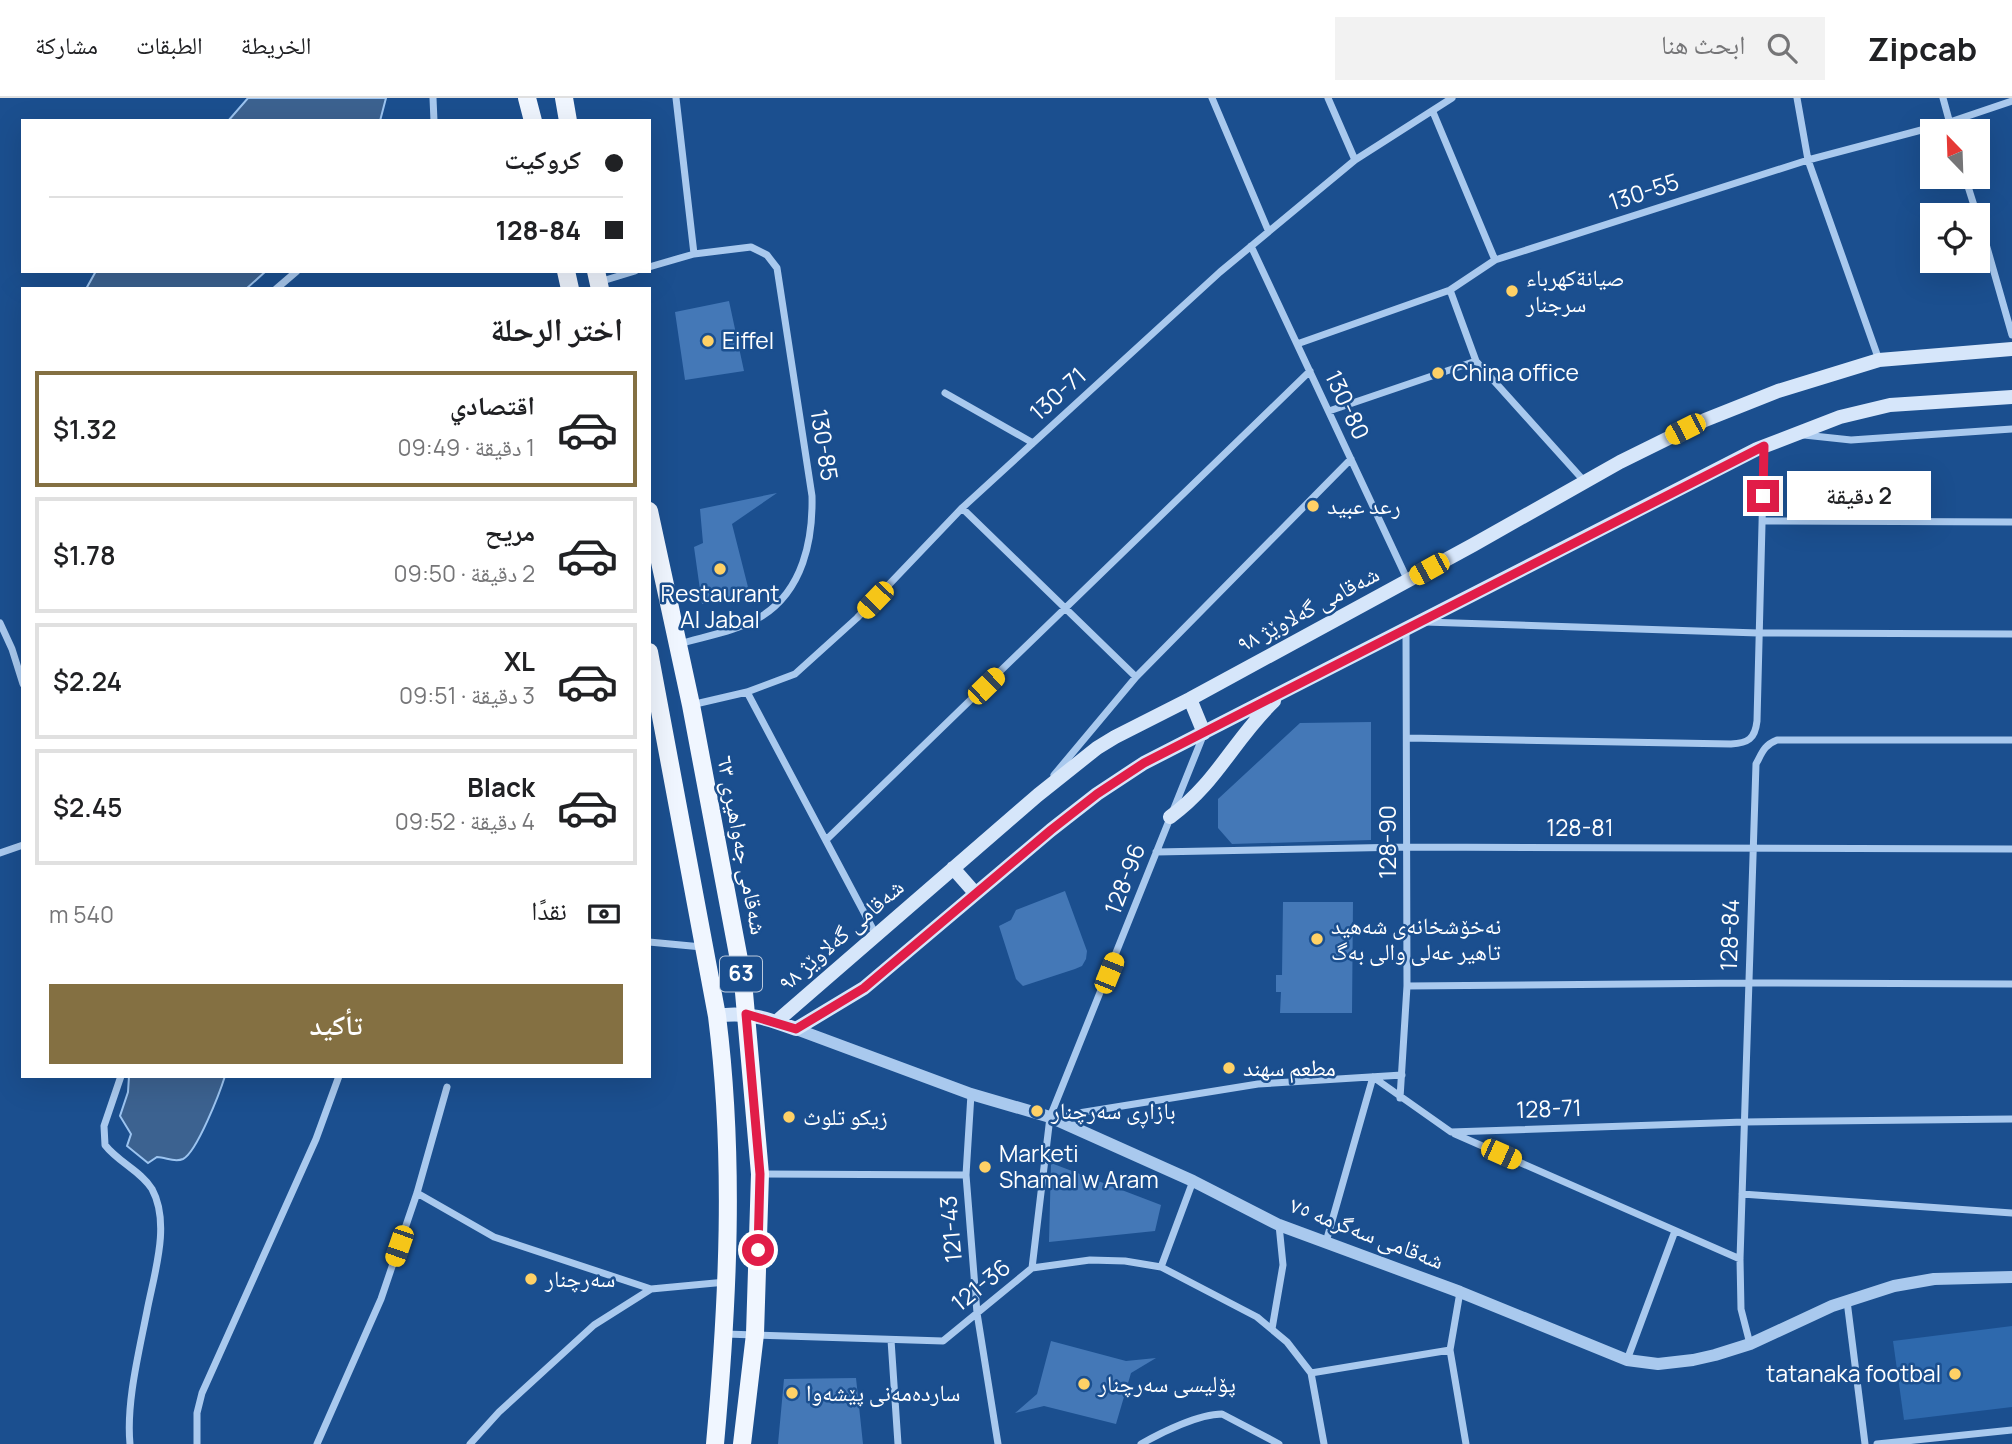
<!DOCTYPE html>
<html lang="ar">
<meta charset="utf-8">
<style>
:root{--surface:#fff;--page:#f2f2f2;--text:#202124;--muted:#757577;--line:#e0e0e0;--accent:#847042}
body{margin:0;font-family:Manrope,"Noto Naskh Arabic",sans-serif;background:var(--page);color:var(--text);direction:rtl;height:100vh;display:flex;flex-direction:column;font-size:26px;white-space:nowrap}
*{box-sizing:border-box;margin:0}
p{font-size:23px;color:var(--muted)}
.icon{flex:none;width:38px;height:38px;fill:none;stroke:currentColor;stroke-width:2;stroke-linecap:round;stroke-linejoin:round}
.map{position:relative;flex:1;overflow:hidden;direction:ltr}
.side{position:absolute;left:21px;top:189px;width:630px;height:791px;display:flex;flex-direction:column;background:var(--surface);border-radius:0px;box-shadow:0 7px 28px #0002;direction:rtl}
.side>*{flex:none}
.guide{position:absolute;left:21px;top:21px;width:630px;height:154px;border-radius:0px;box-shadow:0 7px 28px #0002;direction:rtl;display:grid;align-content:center;height:154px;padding:0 28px;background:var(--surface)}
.needle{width:46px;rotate:337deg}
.fabs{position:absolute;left:1920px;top:21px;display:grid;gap:14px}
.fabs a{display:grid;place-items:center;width:70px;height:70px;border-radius:0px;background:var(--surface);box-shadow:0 7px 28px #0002;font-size:35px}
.end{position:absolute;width:32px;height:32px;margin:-16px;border:9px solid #e11d48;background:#fff;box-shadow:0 0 0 4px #fff}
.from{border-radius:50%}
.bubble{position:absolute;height:49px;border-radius:0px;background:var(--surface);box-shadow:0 7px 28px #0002;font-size:23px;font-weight:600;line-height:49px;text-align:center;direction:rtl}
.car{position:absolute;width:21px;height:42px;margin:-21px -10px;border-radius:9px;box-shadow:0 0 5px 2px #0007;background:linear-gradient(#f5c518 24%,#345 0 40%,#f5c518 0 76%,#345 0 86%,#f5c518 0)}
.guide b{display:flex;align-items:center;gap:24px;height:66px;font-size:26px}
.guide b+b{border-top:2px solid var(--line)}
.guide i{width:18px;height:18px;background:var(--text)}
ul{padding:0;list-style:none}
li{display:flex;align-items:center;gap:21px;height:116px;margin:0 14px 10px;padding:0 14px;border:4px solid var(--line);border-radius:0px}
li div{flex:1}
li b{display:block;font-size:26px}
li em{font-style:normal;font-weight:600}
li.on{border-color:var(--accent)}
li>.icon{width:63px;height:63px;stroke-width:1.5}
h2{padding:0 28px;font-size:32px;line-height:84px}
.pay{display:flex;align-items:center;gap:18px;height:77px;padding:0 28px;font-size:26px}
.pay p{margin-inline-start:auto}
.primary-button{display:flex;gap:14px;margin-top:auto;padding:14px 28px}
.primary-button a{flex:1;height:80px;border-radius:0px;background:var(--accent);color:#fff;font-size:28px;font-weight:600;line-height:80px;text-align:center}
header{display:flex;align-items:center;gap:42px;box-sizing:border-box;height:98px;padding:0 35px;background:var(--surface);border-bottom:2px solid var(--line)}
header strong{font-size:33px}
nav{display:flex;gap:38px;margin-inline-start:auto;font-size:24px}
.search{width:490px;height:63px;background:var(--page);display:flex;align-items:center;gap:18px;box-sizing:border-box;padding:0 24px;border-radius:0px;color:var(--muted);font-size:26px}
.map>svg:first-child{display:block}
.green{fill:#2e69ad}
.water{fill:#3c6290;stroke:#9cc4f0;stroke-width:2}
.building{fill:#4478b7}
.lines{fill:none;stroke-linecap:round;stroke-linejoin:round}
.minor{stroke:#a9c9ee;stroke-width:7}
.tertiary{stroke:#a9c9ee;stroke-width:12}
.secondary{stroke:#d6e6fa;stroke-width:14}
.primary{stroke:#f0f6ff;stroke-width:18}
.route{stroke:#e11d48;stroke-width:9}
.poi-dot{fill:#ffd166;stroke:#1b4f8f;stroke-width:2.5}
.labels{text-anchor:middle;stroke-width:5;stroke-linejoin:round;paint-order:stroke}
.shield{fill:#1b4f8f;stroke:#bbcadd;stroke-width:2}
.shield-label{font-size:21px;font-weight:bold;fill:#fff}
.street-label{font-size:23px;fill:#fff;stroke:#1b4f8f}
.poi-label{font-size:23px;fill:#fff;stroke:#1b4f8f;text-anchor:start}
</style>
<header>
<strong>Zipcab</strong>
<div class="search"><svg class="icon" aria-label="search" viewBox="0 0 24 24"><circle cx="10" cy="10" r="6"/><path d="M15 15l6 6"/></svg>ابحث هنا</div>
<nav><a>الخريطة</a><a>الطبقات</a><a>مشاركة</a></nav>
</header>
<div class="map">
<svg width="2012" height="1346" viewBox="0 0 2012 1346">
<rect width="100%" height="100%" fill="#1b4f8f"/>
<path class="green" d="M2012,1228V1309L1904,1322L1893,1243Z"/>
<path class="water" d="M248,0H386L380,23H228Z
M96,173H266L246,191H86Z
M129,978H225C220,994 197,1054 183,1061C174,1065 166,1059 157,1059L148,1065L127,1048L131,1036L120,1018L128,994Z"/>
<path class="building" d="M729,203L744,273L685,282L675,214Z
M777,395L732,426L749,493L702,506L694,449L703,445L700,411Z
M1371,624V742L1232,746L1218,730V701L1300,625Z
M1065,793L1087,853L1086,861L1082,868L1075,871L1023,888L1016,881L999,828L1011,822L1016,812Z
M1283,804H1353L1352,915H1280L1281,894H1276V877H1282Z
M1051,1065L1161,1107L1155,1133L1049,1144Z
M1051,1243L1126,1263L1156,1260L1131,1275L1116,1326L1044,1308L1015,1315L1037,1296Z
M856,1280L863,1346H778L784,1281Z"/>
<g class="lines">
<path class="minor" d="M433,0L434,23
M676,0L694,156
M1212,0L1268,132
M1328,0L1355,62
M1797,0L1808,62L1879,262
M1943,0L1952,33
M1433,14L1495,162
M1965,79L1977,117
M1978,118L2012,237
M1251,148L1408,483
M649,169L694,156L751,149L767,157L777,170L812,398C813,442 803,492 762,518C738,533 706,538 679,546
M599,184L635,173
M276,191L297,173
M1450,192L1476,263L1585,384
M1297,246L1450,192L1495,162L1808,62L1944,26L2012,3
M945,295L1033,345
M1329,313L1476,263
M1804,337L1851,342L2012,331
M962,410L1136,579
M1762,423L2012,424
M1425,524L1758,535L2012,536
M0,525L12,551L23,586
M747,594L876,837
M691,607L747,594L795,576L857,520L962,410L1220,174L1355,62L1452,0
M1408,640L1731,646C1748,645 1755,641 1757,623L1764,348
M1054,677L1136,579L1351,361
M826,742L1310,273
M1156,754L1407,749L2012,751
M0,755L23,747
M649,844L702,849
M1407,888L1748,885L2012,886
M121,978L104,1028L105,1047C118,1064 141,1073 152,1091C171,1126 154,1176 147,1213C139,1254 126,1305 130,1346
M1373,979L1451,1034L1744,1024L2012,1021
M971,996L966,1077L977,1215L998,1346
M1400,1000L1407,888L1406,531
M1054,1019L1258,986L1402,977
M1455,1036L1740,1161
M760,1076L966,1077
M417,1095L494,1139L651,1191
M1742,1096L2012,1115
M1326,1144L1373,979
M1161,1169L1193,1083
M1032,1170L1050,1019L1203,638
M1460,1194L1450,1252L1466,1346
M1847,1203L1865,1346
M1272,1231L1283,1167L1279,1127
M725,1236L943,1243L1032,1170L1090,1162L1125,1163L1161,1169L1257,1219L1287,1244L1311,1275L1324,1346
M891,1242L898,1346
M1750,1246L1741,1211L1740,1161L1756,666C1762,655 1764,647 1777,642H2012
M1627,1262L1675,1133
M1311,1275L1450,1252
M197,1346V1315L202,1295L316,1041L339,978
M317,1346L381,1201L417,1095L447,989
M470,1346L499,1314L594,1227L651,1191L726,1184
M1141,1346C1162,1334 1199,1316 1222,1316L1279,1346
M1877,1346L2012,1332"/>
<path class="tertiary" d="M796,931L971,996L1050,1019L1193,1083L1279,1127L1460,1194L1627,1262L1658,1266L1693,1262L1715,1257L1750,1246L1832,1208L1894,1188L1934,1181L2012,1179"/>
<path class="secondary" d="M1190,601L1204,635
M1170,719C1217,685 1234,641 1274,603
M953,770L975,795
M717,918C746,913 769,921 796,931L864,890L1051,732L1097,696L1144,665L1757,351L1840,319L1890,307L2012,299
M776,924L1038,697L1097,650L1115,639L1190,601L1473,447L1620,364L1705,322L1778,293L1879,262L2012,251"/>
<path class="primary" d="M527,0L533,23
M564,0L568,23
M566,173L570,191
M596,173L600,191
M649,413L691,607L743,883L760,1076L755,1236L742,1346
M649,554L717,918C735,1060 728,1204 715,1346"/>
</g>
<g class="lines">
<path class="route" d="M758,1152L760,1076L746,916L796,931L864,890L1051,732L1097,696L1144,665L1764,348L1763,398"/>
</g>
<g class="poi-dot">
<circle cx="1512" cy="193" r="7"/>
<circle cx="708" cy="243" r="7"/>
<circle cx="1438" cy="275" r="7"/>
<circle cx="1313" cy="408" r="7"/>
<circle cx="720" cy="471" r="7"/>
<circle cx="1317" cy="841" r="7"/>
<circle cx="1229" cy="970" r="7"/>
<circle cx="1037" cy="1013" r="7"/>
<circle cx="789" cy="1019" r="7"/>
<circle cx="985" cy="1069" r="7"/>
<circle cx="531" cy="1181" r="7"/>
<circle cx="1955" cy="1276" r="7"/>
<circle cx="1084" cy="1286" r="7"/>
<circle cx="792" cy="1295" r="7"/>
</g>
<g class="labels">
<rect class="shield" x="720" y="858.5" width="42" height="35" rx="5"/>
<g class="shield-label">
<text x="741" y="883">63</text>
</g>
<g class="street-label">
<text transform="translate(1644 94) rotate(-18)" y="8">130-55</text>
<text transform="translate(1058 296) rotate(-42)" y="8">130-71</text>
<text transform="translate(1347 307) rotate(65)" y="8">130-80</text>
<text transform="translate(824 347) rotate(81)" y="8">130-85</text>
<text transform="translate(1308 511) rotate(-28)" y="8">شەقامی گەلاوێژ ٩٨</text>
<text x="1580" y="738">128-81</text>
<text transform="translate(1388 744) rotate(-90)" y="8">128-90</text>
<text transform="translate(742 747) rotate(79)" y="8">شەقامی جەواهیری ٦٣</text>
<text transform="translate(1125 781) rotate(-69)" y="8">128-96</text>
<text transform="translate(841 837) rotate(-41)" y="8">شەقامی گەلاوێژ ٩٨</text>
<text transform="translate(1730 837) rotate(-88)" y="8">128-84</text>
<text transform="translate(1549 1011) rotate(-2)" y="8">128-71</text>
<text transform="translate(951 1131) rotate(-95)" y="8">121-43</text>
<text transform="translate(1367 1135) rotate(21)" y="8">شەقامی سەگرمە ٧٥</text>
<text transform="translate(981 1187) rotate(-39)" y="8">121-36</text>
</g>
<g class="poi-label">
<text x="1526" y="188">صيانةكهرباء<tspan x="1526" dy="26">سرجنار</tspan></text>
<text x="722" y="251">Eiffel</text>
<text x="1452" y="283">China office</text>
<text x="1327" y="416">رعد عبيد</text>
<text x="720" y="504" text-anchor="middle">Restaurant<tspan x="720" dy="26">Al Jabal</tspan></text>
<text x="1331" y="836">نەخۆشخانەی شەهید<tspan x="1331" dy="26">تاهیر عەلی والی بەگ</tspan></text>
<text x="1243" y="978">مطعم سهند</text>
<text x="1051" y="1021">بازاڕی سەرچنار</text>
<text x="803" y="1027">زيكو تلوث</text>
<text x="999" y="1064">Marketi<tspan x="999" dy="26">Shamal w Aram</tspan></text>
<text x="545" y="1189">سەرچنار</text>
<text x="1941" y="1284" text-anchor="end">tatanaka footbal</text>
<text x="1098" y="1294">پۆلیسی سەرچنار</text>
<text x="806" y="1303">ساردەمەنی پێشەوا</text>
</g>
</g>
</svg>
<div class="fabs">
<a><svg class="needle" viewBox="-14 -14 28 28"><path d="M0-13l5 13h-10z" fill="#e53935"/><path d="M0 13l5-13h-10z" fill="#757577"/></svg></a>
<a><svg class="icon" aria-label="locate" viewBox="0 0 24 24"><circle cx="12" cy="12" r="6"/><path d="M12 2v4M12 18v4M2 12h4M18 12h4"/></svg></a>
</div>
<i class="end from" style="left:758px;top:1152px"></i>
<i class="end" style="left:1763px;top:398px"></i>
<div class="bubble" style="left:1787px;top:373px;width:144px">2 دقيقة</div>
<i class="car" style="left:1685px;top:331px;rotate:243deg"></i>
<i class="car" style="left:1429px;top:471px;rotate:241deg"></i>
<i class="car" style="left:875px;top:502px;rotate:224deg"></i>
<i class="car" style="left:986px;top:588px;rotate:46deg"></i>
<i class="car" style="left:1109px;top:875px;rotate:22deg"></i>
<i class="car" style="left:1501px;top:1056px;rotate:114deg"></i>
<i class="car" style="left:399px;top:1148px;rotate:199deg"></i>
<div class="guide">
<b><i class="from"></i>كروكيت</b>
<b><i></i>128-84</b>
</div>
<section class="side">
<h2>اختر الرحلة</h2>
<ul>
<li class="on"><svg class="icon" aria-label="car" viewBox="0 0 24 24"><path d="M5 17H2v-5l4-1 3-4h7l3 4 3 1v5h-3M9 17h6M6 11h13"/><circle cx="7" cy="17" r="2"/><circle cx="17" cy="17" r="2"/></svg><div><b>اقتصادي</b><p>1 دقيقة · 09:49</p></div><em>$1.32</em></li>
<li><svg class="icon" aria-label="car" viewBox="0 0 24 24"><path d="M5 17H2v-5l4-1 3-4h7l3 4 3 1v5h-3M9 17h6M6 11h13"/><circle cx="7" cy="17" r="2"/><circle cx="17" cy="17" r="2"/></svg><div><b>مريح</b><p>2 دقيقة · 09:50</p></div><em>$1.78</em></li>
<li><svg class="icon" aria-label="car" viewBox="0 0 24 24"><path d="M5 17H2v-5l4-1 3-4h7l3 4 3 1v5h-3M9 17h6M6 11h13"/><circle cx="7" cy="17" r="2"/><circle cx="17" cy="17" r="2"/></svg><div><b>XL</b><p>3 دقيقة · 09:51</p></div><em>$2.24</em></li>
<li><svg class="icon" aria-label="car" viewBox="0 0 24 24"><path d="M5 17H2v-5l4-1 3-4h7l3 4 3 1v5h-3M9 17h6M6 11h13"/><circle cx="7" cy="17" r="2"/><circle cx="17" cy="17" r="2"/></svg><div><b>Black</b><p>4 دقيقة · 09:52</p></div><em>$2.45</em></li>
</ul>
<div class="pay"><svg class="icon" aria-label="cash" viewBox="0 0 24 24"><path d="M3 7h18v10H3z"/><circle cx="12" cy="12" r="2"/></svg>نقدًا<p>540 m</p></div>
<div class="primary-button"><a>تأكيد</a></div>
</section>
</div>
